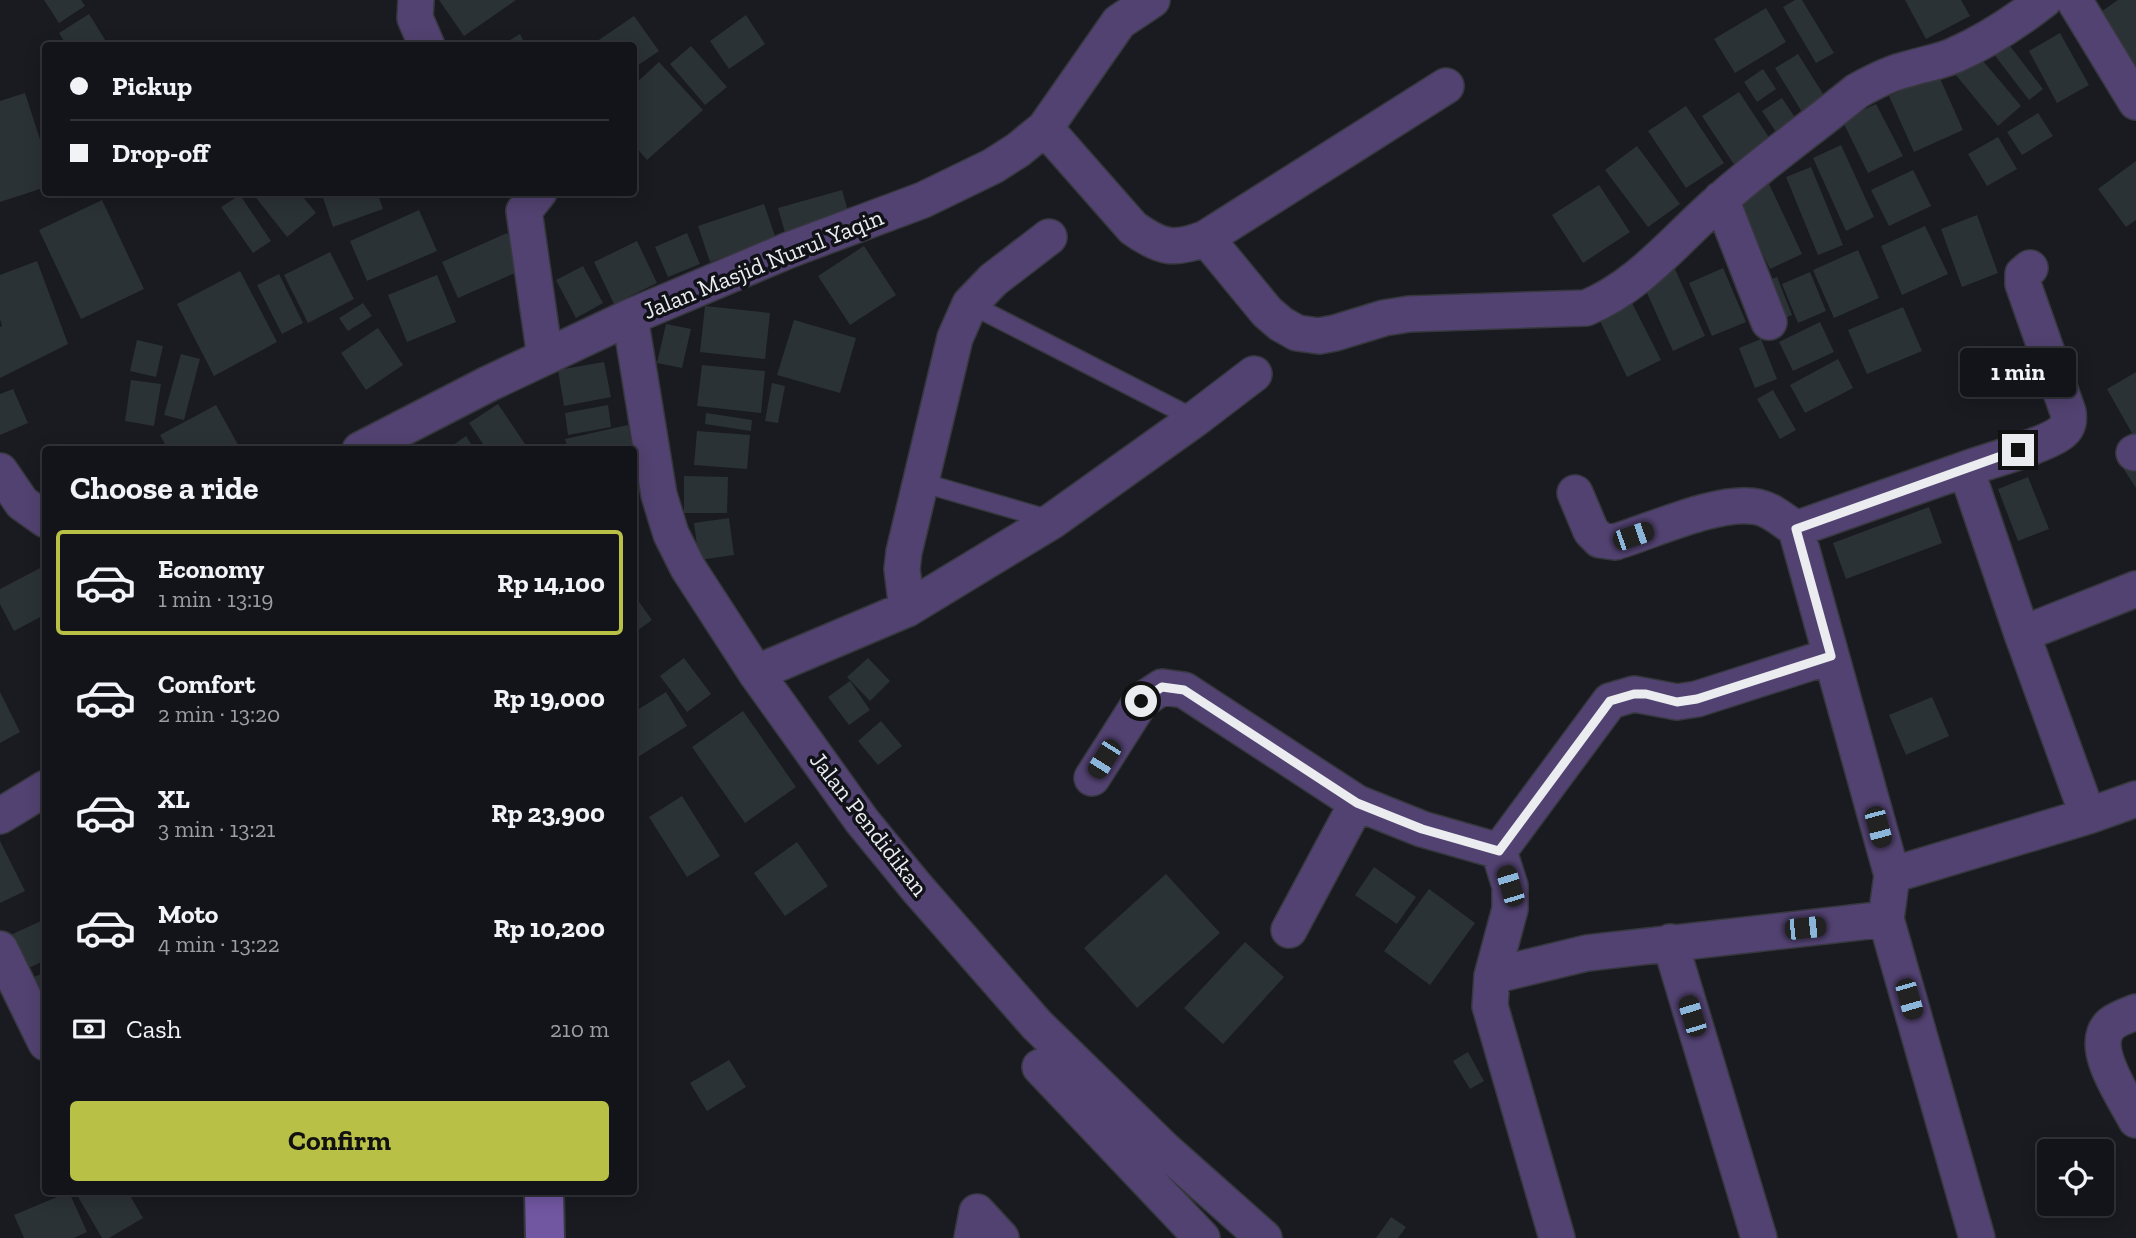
<!DOCTYPE html>
<meta charset="utf-8">
<style>
:root{--surface:#131419;--page:#1c1d22;--text:#f1f3f6;--muted:#9d9ea2;--line:#323338;--accent:#b9c046}
body{margin:0;font-family:"Zilla Slab",serif;background:var(--page);color:var(--text);height:100vh;display:flex;flex-direction:column;font-size:26px;white-space:nowrap}
*{box-sizing:border-box;margin:0}
p{font-size:23px;color:var(--muted)}
.icon{flex:none;width:38px;height:38px;fill:none;stroke:currentColor;stroke-width:2;stroke-linecap:round;stroke-linejoin:round}
.map{position:relative;flex:1;overflow:hidden}
.side{position:absolute;left:42px;top:446px;width:595px;height:749px;display:flex;flex-direction:column;background:var(--surface);border-radius:7px;box-shadow:0 4px 18px #0003,0 0 0 2px var(--line)}
.side>*{flex:none}
.guide{position:absolute;left:42px;top:42px;width:595px;height:154px;border-radius:7px;box-shadow:0 4px 18px #0003,0 0 0 2px var(--line);display:grid;align-content:center;height:154px;padding:0 28px;background:var(--surface)}
.tools{position:absolute;left:2037px;top:1139px;display:grid;gap:14px}
.tools a{display:grid;place-items:center;width:77px;height:77px;border-radius:7px;background:var(--surface);box-shadow:0 4px 18px #0003,0 0 0 2px var(--line);font-size:35px}
.end{position:absolute;width:32px;height:32px;margin:-16px;border:9px solid #eaecf0;background:#111;box-shadow:0 0 0 4px #111}
.from{border-radius:50%}
.bubble{position:absolute;height:49px;border-radius:7px;background:var(--surface);box-shadow:0 4px 18px #0003,0 0 0 2px var(--line);font-size:23px;font-weight:800;line-height:49px;text-align:center}
.car{position:absolute;width:21px;height:42px;margin:-21px -10px;border-radius:9px;box-shadow:0 0 5px 2px #0007;background:linear-gradient(#222 24%,#8ab4d8 0 40%,#222 0 76%,#8ab4d8 0 86%,#222 0)}
.guide b{display:flex;align-items:center;gap:24px;height:66px;font-size:26px}
.guide b+b{border-top:2px solid var(--line)}
.guide i{width:18px;height:18px;background:var(--text)}
ul{padding:0;list-style:none}
li{display:flex;align-items:center;gap:21px;height:105px;margin:0 14px 10px;padding:0 14px;border:4px solid transparent;border-radius:7px}
li div{flex:1}
li b{display:block;font-size:26px}
li em{font-style:normal;font-weight:800}
li.active{border-color:var(--accent)}
li>.icon{width:63px;height:63px;stroke-width:1.5}
h2{padding:0 28px;font-size:32px;line-height:84px}
.pay{display:flex;align-items:center;gap:18px;height:77px;padding:0 28px;font-size:26px}
.pay p{margin-inline-start:auto}
.cta{display:flex;gap:14px;margin-top:auto;padding:14px 28px}
.cta a{flex:1;height:80px;border-radius:7px;background:var(--accent);color:#111;font-size:28px;font-weight:800;line-height:80px;text-align:center}
.map>svg:first-child{display:block}
.building{fill:#2b3236}
.lines{fill:none;stroke-linecap:round;stroke-linejoin:round}
.lane-casing{stroke:#36383e;stroke-width:21}
.street-casing{stroke:#36383e;stroke-width:38}
.secondary-casing{stroke:#36383e;stroke-width:42}
.lane{stroke:#524271;stroke-width:18}
.street{stroke:#524271;stroke-width:35}
.secondary{stroke:#7157a2;stroke-width:38}
.route{stroke:#eaecf0;stroke-width:9}
.labels{text-anchor:middle;stroke-width:7;stroke-linejoin:round;paint-order:stroke}
.street-label{font-size:24px;fill:#eaecf0;stroke:#101218}
</style>
<div class="map">
<svg width="2136" height="1238" viewBox="0 0 2136 1238">
<rect width="100%" height="100%" fill="#191b21"/>
<path class="building" d="M44,0H81L85,6L59,23Z
M439,0H516L464,36Z
M1795,0H1802L1834,53L1816,63L1783,7Z
M1905,0H1961L1970,16L1926,39Z
M2118,0H2136V72L2095,16Z
M1766,8L1786,42L1735,73L1714,39Z
M89,14L109,46H67L59,33Z
M746,15L765,44L729,69L710,41Z
M634,16L659,51L634,68V46H590Z
M2060,33L2089,85L2057,103L2029,51Z
M520,34L526,46H500Z
M2007,42L2043,89L2029,100L1993,53Z
M691,46L727,87L705,105L670,64Z
M1798,54L1825,97L1802,112L1775,68Z
M1978,55L2021,106L1998,126L1955,74Z
M659,62L703,110L647,160L634,145V85Z
M1763,69L1776,89L1757,102L1744,82Z
M1938,74L1963,130L1914,152L1889,96Z
M1739,92L1772,142L1735,166L1702,116Z
M25,93L46,158V187L0,202V101Z
M1782,98L1796,119L1776,132L1762,111Z
M1876,104L1903,156L1868,173L1842,120Z
M1686,106L1724,163L1686,188L1648,131Z
M2038,113L2053,136L2022,155L2007,132Z
M1998,137L2017,169L1987,186L1968,154Z
M1841,145L1874,217L1846,231L1813,158Z
M1637,146L1680,204L1648,227L1605,170Z
M2136,161V220L2126,227L2098,189Z
M1811,167L1843,245L1818,255L1786,177Z
M1913,170L1931,206L1889,226L1871,190Z
M1769,184L1802,254L1770,269L1737,200Z
M1599,185L1630,232L1583,263L1552,215Z
M842,190L851,222L787,240L778,208Z
M255,192H299L316,213L287,237L253,194Z
M321,192H377L383,209L333,227Z
M240,195L271,241L253,253L221,207Z
M102,200L144,289L81,319L39,230Z
M764,204L776,239L710,262L698,226Z
M419,210L437,251L367,281L350,241Z
M1977,215L1998,273L1962,287L1941,229Z
M1925,226L1948,274L1902,295L1881,246Z
M507,233L524,269L458,298L442,262Z
M687,233L700,264L668,277L655,247Z
M637,241L657,283L614,304L594,262Z
M864,246L896,295L850,325L818,276Z
M1858,250L1879,298L1834,318L1813,270Z
M330,252L354,299L308,323L284,275Z
M37,261L68,344L0,378V327L2,326L0,319V275Z
M583,266L603,303L576,318L556,280Z
M1723,268L1746,322L1712,336L1689,283Z
M1675,269L1705,336L1673,351L1643,284Z
M240,271L277,342L214,376L177,304Z
M1810,272L1826,311L1798,323L1782,284Z
M279,274L303,323L282,334L257,285Z
M437,275L456,322L407,342L388,295Z
M1777,277L1792,315L1772,323L1757,284Z
M363,303L372,316L348,331L339,318Z
M1632,303L1661,360L1627,377L1599,319Z
M705,306L770,313L765,359L700,352Z
M1903,307L1922,351L1867,374L1848,330Z
M794,320L856,338L840,393L777,375Z
M1820,322L1834,352L1793,371L1779,342Z
M666,324L691,329L682,368L657,363Z
M378,328L403,365L366,390L341,353Z
M1761,339L1777,379L1755,388L1739,348Z
M137,340L163,346L156,377L130,371Z
M181,354L200,359L184,420L164,415Z
M1838,359L1853,388L1805,413L1790,385Z
M604,362L611,397L564,406L558,370Z
M702,365L765,371L761,413L697,406Z
M2136,372V433L2133,435L2107,389Z
M131,380L161,384L154,426L125,421Z
M772,383L785,386L778,423L765,421Z
M13,389L28,423L0,435V394Z
M1773,390L1796,430L1780,439L1757,399Z
M498,404L529,450H487L469,423Z
M216,405L241,450H168L160,435Z
M608,405L611,427L568,435L565,413Z
M706,413L752,420L751,431L705,424Z
M628,425L633,450H568L565,439Z
M697,431L750,435L747,469L694,465Z
M466,436L475,450H446Z
M2136,459V488L2123,468Z
M684,476L728,477L727,513H684Z
M2028,477L2049,529L2018,541L1998,489Z
M1929,507L1942,543L1846,579L1833,543Z
M729,518L734,555L699,560L694,523Z
M46,565V614L14,631L0,604V589Z
M634,595L652,620L634,633Z
M684,658L711,694L687,712L660,676Z
M868,658L890,681L870,701L847,677Z
M850,681L870,710L849,725L828,697Z
M0,692L20,732L0,743Z
M666,692L687,726L638,757L634,751V712Z
M1932,697L1949,736L1906,755L1889,715Z
M743,711L796,787L745,823L692,747Z
M881,721L902,746L878,765L858,741Z
M682,796L720,856L687,877L649,817Z
M0,841L25,891L0,903Z
M797,842L828,886L785,916L754,873Z
M1374,867L1416,897L1397,924L1355,895Z
M1166,874L1220,933L1137,1008L1084,948Z
M1429,889L1475,923L1430,985L1384,951Z
M43,920L46,926V960L20,972L4,938Z
M1245,942L1284,977L1223,1044L1184,1008Z
M46,972V1002L33,1008L22,982Z
M1468,1052L1484,1081L1470,1089L1453,1061Z
M729,1060L746,1087L707,1111L690,1083Z
M69,1192L87,1232L74,1238H24L14,1215Z
M83,1192H128L143,1218L109,1238H102L77,1195Z
M1391,1217L1406,1227L1398,1238H1376Z"/>
<g class="lines">
<defs>
<path id="lane" d="M970,304L1195,419
M920,482L1051,520"/>
<path id="street" d="M416,0L415,18L427,46
M2074,0L2136,102
M1045,128L1133,228C1161,248 1174,251 1206,238L1267,312L1281,324L1297,333L1319,336L1335,333L1384,318L1409,314L1586,308C1642,285 1678,236 1723,198C1766,160 1813,127 1857,91C1873,82 1890,73 1908,69C1924,64 1940,62 1955,55C1987,41 2017,21 2044,0
M539,192L524,211L545,357
M1721,199L1769,322
M1206,238L1446,86
M630,317L659,495L671,534L688,568L756,673L862,821L917,888L1037,1025L1165,1150L1264,1238
M360,450L488,384L630,317L789,250L923,200L993,166L1018,150L1045,128L1119,22L1152,0
M2134,453L2136,452
M1966,469C1988,461 2047,445 2062,432C2069,426 2069,420 2068,412L2023,284V274L2030,268
M0,471L22,503L46,520
M1575,493L1591,531L1600,540L1615,542C1652,531 1720,499 1758,507C1772,510 1784,521 1796,529L1966,469L2022,634L2088,816L1892,875L1886,919L1977,1238
M1796,529L1892,875
M907,609L902,569L904,552L955,338L970,304L993,280L1049,237
M2022,634L2136,589
M756,673L907,609L1052,521L1195,419L1254,374
M1092,778L1141,701L1162,687L1184,690L1357,803L1422,829L1499,851L1510,886V909L1492,976L1490,1006L1557,1238
M0,816L46,788
M2088,816L2136,799
M1499,851L1610,701L1634,694L1677,702L1697,699L1831,656
M1289,930L1357,803
M1670,942L1759,1238
M0,949L46,1043
M1492,976L1587,953L1886,919
M2136,1012C2128,1015 2117,1019 2111,1024C2087,1046 2125,1098 2136,1120
M1040,1067L1202,1238
M972,1238L977,1212L1001,1238"/>
<path id="secondary" d="M544,1192L545,1238"/>
</defs>
<use href="#lane" class="lane-casing"/>
<use href="#street" class="street-casing"/>
<use href="#secondary" class="secondary-casing"/>
<use href="#lane" class="lane"/>
<use href="#street" class="street"/>
<use href="#secondary" class="secondary"/>
</g>
<g class="lines">
<path class="route" d="M1141,701L1162,687L1184,690L1357,803L1422,829L1499,851L1610,701L1634,694H1646L1677,702L1697,699L1831,656L1796,529L2018,450"/>
</g>
<g class="labels">
<g class="street-label">
<text transform="translate(763 264) rotate(-22)" y="8">Jalan Masjid Nurul Yaqin</text>
<text transform="translate(869 824) rotate(52)" y="8">Jalan Pendidikan</text>
</g>
</g>
</svg>
<div class="tools">
<a><svg class="icon" aria-label="locate" viewBox="0 0 24 24"><circle cx="12" cy="12" r="6"/><path d="M12 2v4M12 18v4M2 12h4M18 12h4"/></svg></a>
</div>
<i class="end from" style="left:1141px;top:701px"></i>
<i class="end" style="left:2018px;top:450px"></i>
<div class="bubble" style="left:1960px;top:348px;width:116px">1 min</div>
<i class="car" style="left:1633px;top:536px;rotate:71deg"></i>
<i class="car" style="left:1104px;top:759px;rotate:212deg"></i>
<i class="car" style="left:1878px;top:827px;rotate:165deg"></i>
<i class="car" style="left:1510px;top:886px;rotate:343deg"></i>
<i class="car" style="left:1805px;top:928px;rotate:84deg"></i>
<i class="car" style="left:1909px;top:999px;rotate:164deg"></i>
<i class="car" style="left:1692px;top:1016px;rotate:343deg"></i>
<div class="guide">
<b><i class="from"></i>Pickup</b>
<b><i></i>Drop-off</b>
</div>
<section class="side">
<h2>Choose a ride</h2>
<ul>
<li class="active"><svg class="icon" aria-label="car" viewBox="0 0 24 24"><path d="M5 17H2v-5l4-1 3-4h7l3 4 3 1v5h-3M9 17h6M6 11h13"/><circle cx="7" cy="17" r="2"/><circle cx="17" cy="17" r="2"/></svg><div><b>Economy</b><p>1 min · 13:19</p></div><em>Rp 14,100</em></li>
<li><svg class="icon" aria-label="car" viewBox="0 0 24 24"><path d="M5 17H2v-5l4-1 3-4h7l3 4 3 1v5h-3M9 17h6M6 11h13"/><circle cx="7" cy="17" r="2"/><circle cx="17" cy="17" r="2"/></svg><div><b>Comfort</b><p>2 min · 13:20</p></div><em>Rp 19,000</em></li>
<li><svg class="icon" aria-label="car" viewBox="0 0 24 24"><path d="M5 17H2v-5l4-1 3-4h7l3 4 3 1v5h-3M9 17h6M6 11h13"/><circle cx="7" cy="17" r="2"/><circle cx="17" cy="17" r="2"/></svg><div><b>XL</b><p>3 min · 13:21</p></div><em>Rp 23,900</em></li>
<li><svg class="icon" aria-label="car" viewBox="0 0 24 24"><path d="M5 17H2v-5l4-1 3-4h7l3 4 3 1v5h-3M9 17h6M6 11h13"/><circle cx="7" cy="17" r="2"/><circle cx="17" cy="17" r="2"/></svg><div><b>Moto</b><p>4 min · 13:22</p></div><em>Rp 10,200</em></li>
</ul>
<div class="pay"><svg class="icon" aria-label="cash" viewBox="0 0 24 24"><path d="M3 7h18v10H3z"/><circle cx="12" cy="12" r="2"/></svg>Cash<p>210 m</p></div>
<div class="cta"><a>Confirm</a></div>
</section>
</div>
